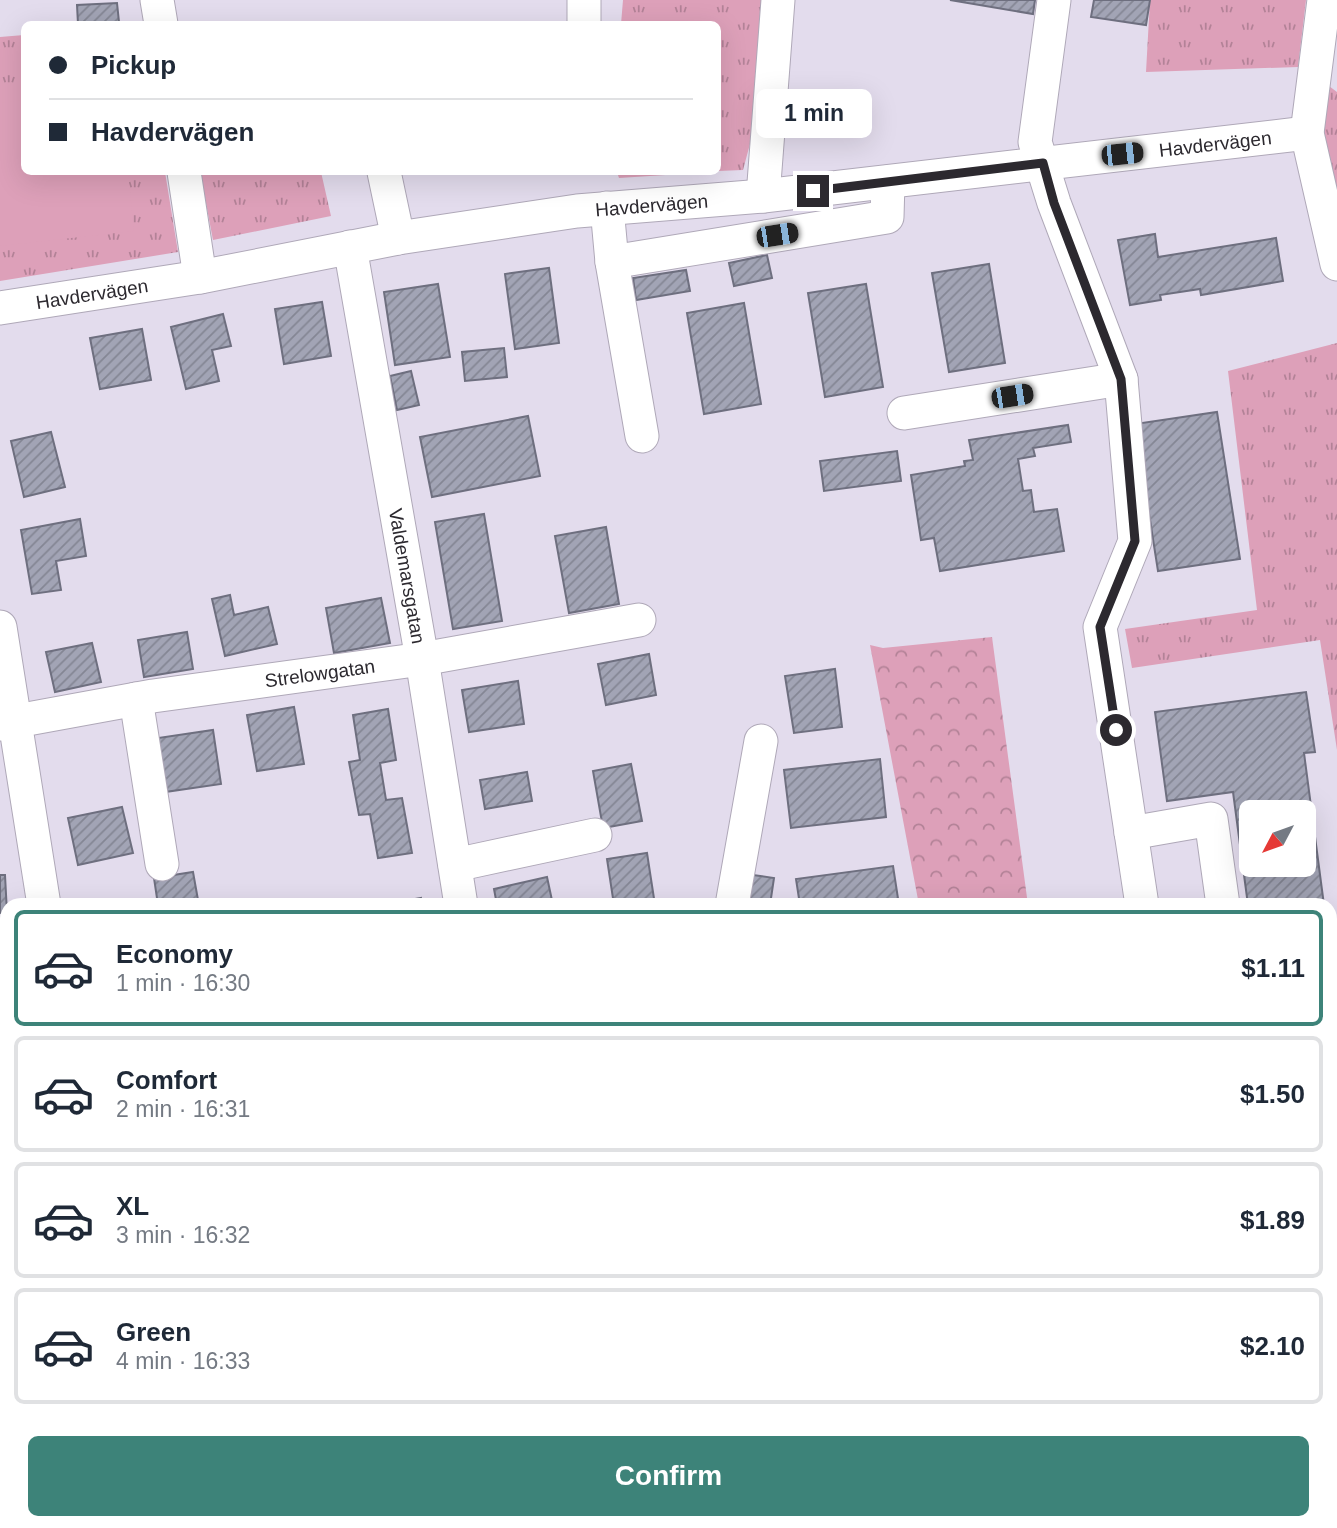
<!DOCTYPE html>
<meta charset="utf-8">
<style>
:root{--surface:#fff;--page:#f6f6f7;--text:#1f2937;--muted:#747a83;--line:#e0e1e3;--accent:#3d8379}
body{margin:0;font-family:Helvetica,sans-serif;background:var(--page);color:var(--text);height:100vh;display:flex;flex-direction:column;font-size:26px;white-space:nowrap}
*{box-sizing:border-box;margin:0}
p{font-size:23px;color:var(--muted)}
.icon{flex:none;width:38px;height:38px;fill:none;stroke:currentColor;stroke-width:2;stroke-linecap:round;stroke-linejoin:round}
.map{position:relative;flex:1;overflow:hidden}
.details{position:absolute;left:0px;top:898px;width:1337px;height:632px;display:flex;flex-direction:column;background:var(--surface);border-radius:21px 21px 0 0;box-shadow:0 7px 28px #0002}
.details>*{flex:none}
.banner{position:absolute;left:21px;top:21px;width:700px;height:154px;border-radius:10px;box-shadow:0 7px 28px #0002;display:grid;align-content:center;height:154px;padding:0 28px;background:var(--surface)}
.needle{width:46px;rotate:229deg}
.fabs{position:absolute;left:1239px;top:800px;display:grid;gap:14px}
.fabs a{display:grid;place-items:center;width:77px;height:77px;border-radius:10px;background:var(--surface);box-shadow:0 7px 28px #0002;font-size:35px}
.end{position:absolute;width:32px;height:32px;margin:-16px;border:9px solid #2c292f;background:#fff;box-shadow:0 0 0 4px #fff}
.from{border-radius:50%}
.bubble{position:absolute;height:49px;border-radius:10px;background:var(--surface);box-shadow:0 7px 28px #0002;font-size:23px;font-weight:700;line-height:49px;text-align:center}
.car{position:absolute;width:21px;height:42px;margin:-21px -10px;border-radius:9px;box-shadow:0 0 5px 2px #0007;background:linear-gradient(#222 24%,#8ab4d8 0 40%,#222 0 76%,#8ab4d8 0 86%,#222 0)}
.banner b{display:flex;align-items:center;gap:24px;height:66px;font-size:26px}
.banner b+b{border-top:2px solid var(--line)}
.banner i{width:18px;height:18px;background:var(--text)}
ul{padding:12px 0 0;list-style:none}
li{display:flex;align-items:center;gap:21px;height:116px;margin:0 14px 10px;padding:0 14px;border:4px solid var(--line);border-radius:10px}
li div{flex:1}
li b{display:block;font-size:26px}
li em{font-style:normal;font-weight:700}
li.on{border-color:var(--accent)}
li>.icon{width:63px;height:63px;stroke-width:1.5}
.cta{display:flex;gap:14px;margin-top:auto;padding:14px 28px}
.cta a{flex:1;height:80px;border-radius:10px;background:var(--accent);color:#fff;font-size:28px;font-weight:700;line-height:80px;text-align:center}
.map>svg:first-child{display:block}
.grass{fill:url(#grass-tufts)}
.park{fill:url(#park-crowns)}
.garden{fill:#dda0b9}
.building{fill:url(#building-hatch);stroke:#6e6f7f;stroke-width:2;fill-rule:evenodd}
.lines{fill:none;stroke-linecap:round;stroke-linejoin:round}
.minor-casing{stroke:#afa8b8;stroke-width:35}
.minor{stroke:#fff;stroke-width:33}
.route{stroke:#2c292f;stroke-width:9}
.labels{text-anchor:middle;stroke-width:7;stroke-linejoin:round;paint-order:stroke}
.street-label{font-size:19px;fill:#2c292f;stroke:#fff}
</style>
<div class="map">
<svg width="1337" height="1528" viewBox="0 0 1337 1528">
<defs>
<pattern id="grass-tufts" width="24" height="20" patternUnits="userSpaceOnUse" patternTransform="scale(1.75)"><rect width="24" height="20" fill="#dda0b9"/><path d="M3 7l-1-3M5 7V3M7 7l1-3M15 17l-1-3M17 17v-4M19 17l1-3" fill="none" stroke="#b38297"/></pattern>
<pattern id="park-crowns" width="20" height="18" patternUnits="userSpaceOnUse" patternTransform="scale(1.75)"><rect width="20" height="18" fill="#dda0b9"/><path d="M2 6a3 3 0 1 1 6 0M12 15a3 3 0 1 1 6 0" fill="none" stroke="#b38297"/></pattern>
<pattern id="building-hatch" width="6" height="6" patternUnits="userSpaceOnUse" patternTransform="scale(1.75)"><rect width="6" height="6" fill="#a2a4b5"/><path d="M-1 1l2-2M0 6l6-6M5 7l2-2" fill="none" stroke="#848694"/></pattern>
</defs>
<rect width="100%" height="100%" fill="#e3dced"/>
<path class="grass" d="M623,0H771L754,129L743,170L718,171V24H621Z
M1150,0H1306L1298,67L1146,72Z
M24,35V172H165L178,252L0,281V37Z
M1329,86L1337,92V193L1323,132Z
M200,172H321L331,216L213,240Z
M617,172H712L619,178Z
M1337,343V750L1320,640L1132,668L1125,629L1257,610L1228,371Z
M1337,1358V1418L1330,1419V1359Z
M675,1523V1522L860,1523L840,1528H672Z"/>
<path class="park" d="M992,637L1028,905H919L870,645L883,648Z
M1337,1487V1528H1101L1132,1522H1330V1488Z"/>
<path class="garden" d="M24,100V172H128L134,231L0,246V103Z"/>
<path class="building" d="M950,0H1035L1033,14Z
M1094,0H1150L1146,25L1091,17Z
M117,3L119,22L78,24L77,5Z
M1155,234L1158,257L1276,238L1283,281L1201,295L1200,289L1160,295L1161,300L1130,305L1118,240Z
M767,255L772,278L734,286L729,263Z
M989,264L1005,363L949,372L932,273Z
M549,268L559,343L515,349L505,274Z
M686,270L690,291L636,300L633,278Z
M438,284L450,357L395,365L384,292Z
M866,284L883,387L825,397L808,293Z
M322,302L331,356L284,364L275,309Z
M744,303L761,404L704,414L687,313Z
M223,314L231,346L212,350L219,381L186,389L171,327Z
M142,329L151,380L100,389L90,338Z
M504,348L507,377L465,381L462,352Z
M411,371L419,405L397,410L390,376Z
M1217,412L1240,559L1158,571L1135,424Z
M528,416L540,476L432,497L420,437Z
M1068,425L1071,442L1033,448L1035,456L1018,459L1023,491L1031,490L1034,512L1057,509L1064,551L940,571L934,538L921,540L911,475L965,466L964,461L973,460L969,440Z
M51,432L65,487L24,497L11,441Z
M897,451L901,481L824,491L820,461Z
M484,514L502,621L453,629L435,522Z
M80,519L86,556L56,561L61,590L32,594L21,530Z
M606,527L619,604L569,613L555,536Z
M230,595L234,615L268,607L277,644L225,656L212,599Z
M381,598L390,643L334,653L326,608Z
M187,632L193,669L144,677L138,640Z
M92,643L101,682L55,692L46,652Z
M649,654L656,695L606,705L598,664Z
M835,669L842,727L794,733L785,676Z
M518,681L524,724L469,732L462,690Z
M1306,692L1315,752L1304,753L1324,905H1248L1233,792L1167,801L1155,712ZM1251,812H1304V864H1251Z
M294,707L304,764L257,771L247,715Z
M388,709L396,760L380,763L386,800L402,798L412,853L378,858L370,814L359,815L349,762L360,760L353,715Z
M213,730L221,784L165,792L158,738Z
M880,759L886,817L791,828L784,770Z
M631,764L642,821L603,828L593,771Z
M527,772L532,801L485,809L480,780Z
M122,807L133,853L78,865L68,818Z
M647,853L655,905H614L607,859Z
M893,866L899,905H800L796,879Z
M193,872L198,900L158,905L154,878Z
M0,875H5L7,913H0Z
M753,875L774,878L770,905H748Z
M547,877L553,905H497L494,889Z
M421,898L422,905H382Z
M1330,950L1334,984H1337V1034L1330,1035Z
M7,953V1001L0,1002V954Z
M7,1062V1100L0,1101V1063Z
M0,1223H3L7,1246V1257L0,1259Z
M0,1482L7,1509V1518L0,1519Z
M537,1522H584L583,1528H536Z"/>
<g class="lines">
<defs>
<g id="minor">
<path d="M157,0L161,24"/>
<path d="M584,0V24"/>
<path d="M1054,0L1035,142L1054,203L1121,379L1135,541L1100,627L1142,905"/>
<path d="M1324,0L1307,133L1337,264"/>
<path d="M184,172L200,277"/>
<path d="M384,172L398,238"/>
<path d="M763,196L778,0"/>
<path d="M607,208L612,262L887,217L888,182"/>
<path id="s1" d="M350,247L422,659L461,905"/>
<path d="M612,262L642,436"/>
<path id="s2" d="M0,308L200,277L398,238L577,211L763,196L1307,133"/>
<path d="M904,413L1121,379"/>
<path d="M0,627L44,905"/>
<path d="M136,699L162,864"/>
<path id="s3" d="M0,724L153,696L422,659L639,620"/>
<path d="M1131,833L1211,819L1223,905"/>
<path d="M455,865L595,835"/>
<path d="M732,905L761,741"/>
<path d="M0,1137L7,1136"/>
<path d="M1330,1341L1337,1339"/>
<path d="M1330,1459L1337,1458"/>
<path d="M142,1522L143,1528"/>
<path d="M922,1522L924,1528"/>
<path d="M218,1528L263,1522"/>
<path d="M952,1528L982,1522"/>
</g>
</defs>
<use href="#minor" class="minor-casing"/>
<use href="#minor" class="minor"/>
</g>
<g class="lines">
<path class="route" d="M813,191L1043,163L1054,203L1121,379L1135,541L1100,627L1116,730"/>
</g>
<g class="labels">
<g class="street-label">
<text dy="7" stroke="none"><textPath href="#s2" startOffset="1227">Havdervägen</textPath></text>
<text dy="7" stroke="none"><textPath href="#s2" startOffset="660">Havdervägen</textPath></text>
<text dy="7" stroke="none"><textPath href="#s2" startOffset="93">Havdervägen</textPath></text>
<text dy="7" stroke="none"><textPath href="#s1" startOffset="334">Valdemarsgatan</textPath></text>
<text dy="7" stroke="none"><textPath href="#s3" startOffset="324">Strelowgatan</textPath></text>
</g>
</g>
</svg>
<div class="fabs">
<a><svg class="needle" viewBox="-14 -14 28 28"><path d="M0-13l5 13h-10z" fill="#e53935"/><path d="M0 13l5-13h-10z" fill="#747a83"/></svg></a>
</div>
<i class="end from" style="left:1116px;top:730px"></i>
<i class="end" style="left:813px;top:191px"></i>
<div class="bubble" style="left:756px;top:89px;width:116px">1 min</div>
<i class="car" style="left:1122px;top:154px;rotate:84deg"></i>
<i class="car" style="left:777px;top:235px;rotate:81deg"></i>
<i class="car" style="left:1012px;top:396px;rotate:81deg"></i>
<div class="banner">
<b><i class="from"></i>Pickup</b>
<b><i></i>Havdervägen</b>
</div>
<section class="details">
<ul>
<li class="on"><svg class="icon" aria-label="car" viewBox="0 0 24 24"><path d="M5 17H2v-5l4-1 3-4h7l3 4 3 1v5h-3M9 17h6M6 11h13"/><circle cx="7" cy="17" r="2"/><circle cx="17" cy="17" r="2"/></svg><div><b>Economy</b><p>1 min · 16:30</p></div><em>$1.11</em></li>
<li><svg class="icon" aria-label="car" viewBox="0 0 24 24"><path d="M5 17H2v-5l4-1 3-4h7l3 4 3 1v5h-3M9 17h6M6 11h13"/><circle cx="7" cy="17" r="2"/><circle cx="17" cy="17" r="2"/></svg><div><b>Comfort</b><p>2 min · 16:31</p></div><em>$1.50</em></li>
<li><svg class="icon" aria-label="car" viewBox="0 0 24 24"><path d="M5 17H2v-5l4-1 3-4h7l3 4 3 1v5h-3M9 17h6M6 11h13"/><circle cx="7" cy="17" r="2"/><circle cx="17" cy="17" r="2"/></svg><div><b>XL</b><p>3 min · 16:32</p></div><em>$1.89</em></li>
<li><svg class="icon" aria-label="car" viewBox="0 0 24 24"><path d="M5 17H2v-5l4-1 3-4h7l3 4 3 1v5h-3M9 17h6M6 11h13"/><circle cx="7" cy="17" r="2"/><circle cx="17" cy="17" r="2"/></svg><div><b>Green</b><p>4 min · 16:33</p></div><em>$2.10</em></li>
</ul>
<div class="cta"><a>Confirm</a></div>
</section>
</div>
